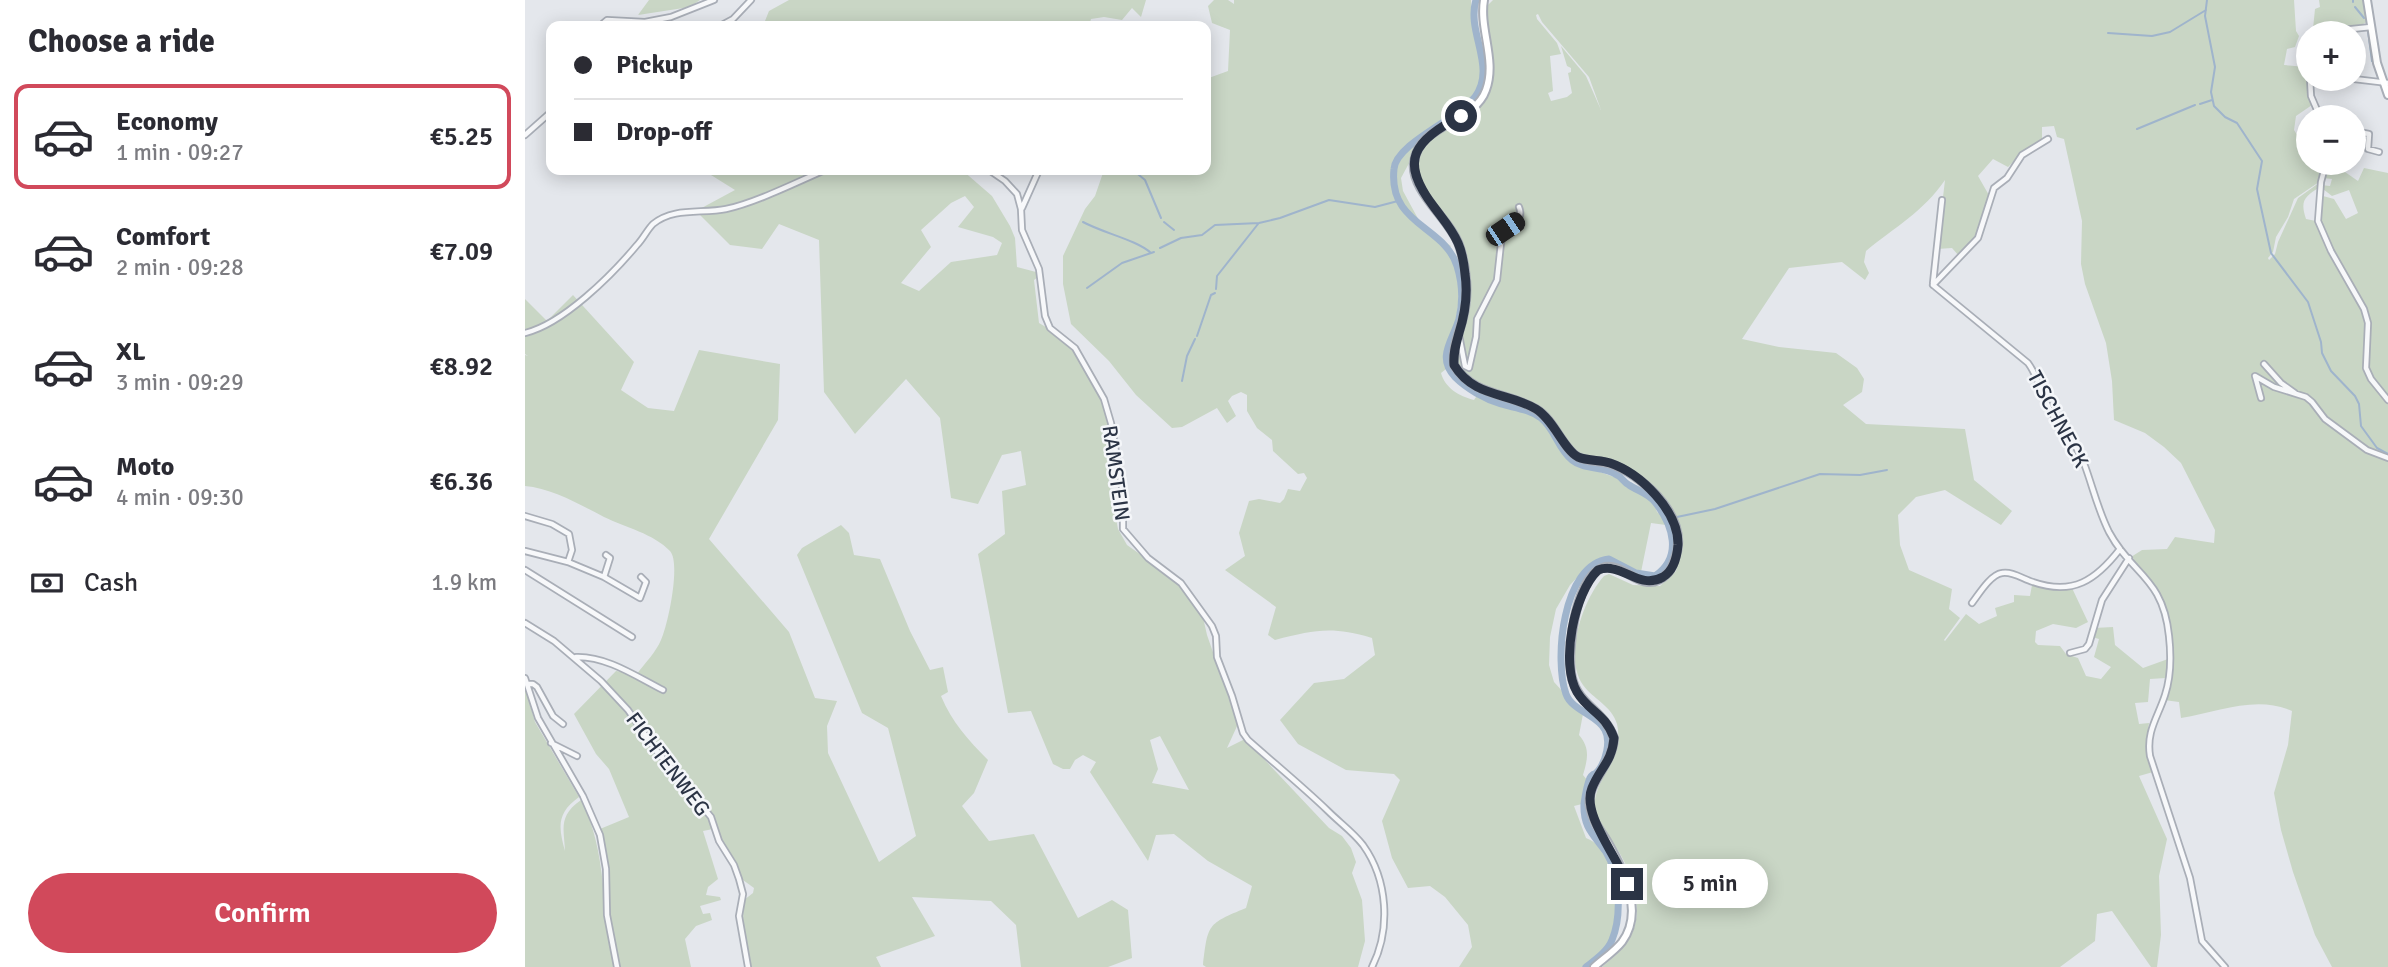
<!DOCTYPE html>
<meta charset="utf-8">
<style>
:root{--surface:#fff;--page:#f7f7f7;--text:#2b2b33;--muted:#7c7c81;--line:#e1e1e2;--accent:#d1495b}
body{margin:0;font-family:Signika,sans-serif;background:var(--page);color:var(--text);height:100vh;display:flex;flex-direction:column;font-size:26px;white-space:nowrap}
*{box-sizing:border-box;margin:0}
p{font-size:23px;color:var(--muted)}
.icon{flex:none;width:38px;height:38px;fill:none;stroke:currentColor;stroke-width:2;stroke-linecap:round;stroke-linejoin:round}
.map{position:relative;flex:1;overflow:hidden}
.panel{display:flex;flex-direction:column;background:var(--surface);width:525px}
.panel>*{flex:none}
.hud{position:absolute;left:21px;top:21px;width:665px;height:154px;border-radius:14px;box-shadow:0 4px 18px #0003;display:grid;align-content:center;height:154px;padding:0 28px;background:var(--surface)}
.buttons{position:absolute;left:1771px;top:21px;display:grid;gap:14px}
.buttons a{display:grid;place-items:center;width:70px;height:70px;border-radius:50%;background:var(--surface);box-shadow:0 4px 18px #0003;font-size:35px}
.end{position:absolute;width:32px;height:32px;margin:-16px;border:9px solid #2b3445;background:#fff;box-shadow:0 0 0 4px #fff}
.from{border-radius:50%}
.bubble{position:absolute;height:49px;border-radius:24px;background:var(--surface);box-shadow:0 4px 18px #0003;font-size:23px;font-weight:600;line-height:49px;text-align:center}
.car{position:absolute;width:21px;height:42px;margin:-21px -10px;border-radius:9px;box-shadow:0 0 5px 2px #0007;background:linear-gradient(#222 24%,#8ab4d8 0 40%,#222 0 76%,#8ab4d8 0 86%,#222 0)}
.hud b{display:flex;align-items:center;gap:24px;height:66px;font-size:26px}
.hud b+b{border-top:2px solid var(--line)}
.hud i{width:18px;height:18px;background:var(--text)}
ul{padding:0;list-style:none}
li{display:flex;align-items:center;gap:21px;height:105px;margin:0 14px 10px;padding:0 14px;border:4px solid transparent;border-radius:14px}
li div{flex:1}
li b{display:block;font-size:26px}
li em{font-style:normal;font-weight:600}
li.on{border-color:var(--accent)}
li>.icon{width:63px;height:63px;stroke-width:1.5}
h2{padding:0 28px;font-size:32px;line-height:84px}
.pay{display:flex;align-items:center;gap:18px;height:77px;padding:0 28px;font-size:26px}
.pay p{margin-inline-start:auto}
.action{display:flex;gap:14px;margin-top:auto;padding:14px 28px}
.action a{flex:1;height:80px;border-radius:42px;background:var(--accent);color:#fff;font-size:28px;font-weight:600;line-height:80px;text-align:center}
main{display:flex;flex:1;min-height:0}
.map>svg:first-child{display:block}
.green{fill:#c9d6c5;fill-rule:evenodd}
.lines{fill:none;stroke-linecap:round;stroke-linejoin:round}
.stream{stroke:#9fb4cc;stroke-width:2}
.river{stroke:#9fb4cc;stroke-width:7}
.street-casing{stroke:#a9aeb7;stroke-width:8}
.secondary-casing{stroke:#a9aeb7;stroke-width:10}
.street{stroke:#f7f8fa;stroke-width:4.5}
.secondary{stroke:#fff;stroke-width:6}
.route{stroke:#2b3445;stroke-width:9}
.labels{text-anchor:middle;stroke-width:5;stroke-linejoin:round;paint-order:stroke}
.street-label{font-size:21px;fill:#2b3445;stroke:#f4f6f9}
</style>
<main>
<section class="panel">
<h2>Choose a ride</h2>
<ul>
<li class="on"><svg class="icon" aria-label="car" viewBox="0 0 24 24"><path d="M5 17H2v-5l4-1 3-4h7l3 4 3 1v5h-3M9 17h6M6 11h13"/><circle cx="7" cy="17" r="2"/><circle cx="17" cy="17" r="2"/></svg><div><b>Economy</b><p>1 min · 09:27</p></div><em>€5.25</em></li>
<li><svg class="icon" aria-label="car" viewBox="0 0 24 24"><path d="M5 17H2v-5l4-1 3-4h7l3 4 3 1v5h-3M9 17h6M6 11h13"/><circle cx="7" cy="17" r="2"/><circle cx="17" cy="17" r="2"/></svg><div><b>Comfort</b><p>2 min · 09:28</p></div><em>€7.09</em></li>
<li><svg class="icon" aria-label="car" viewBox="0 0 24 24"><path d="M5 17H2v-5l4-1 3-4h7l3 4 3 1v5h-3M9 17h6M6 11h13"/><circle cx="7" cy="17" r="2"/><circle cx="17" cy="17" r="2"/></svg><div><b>XL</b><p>3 min · 09:29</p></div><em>€8.92</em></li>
<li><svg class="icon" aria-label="car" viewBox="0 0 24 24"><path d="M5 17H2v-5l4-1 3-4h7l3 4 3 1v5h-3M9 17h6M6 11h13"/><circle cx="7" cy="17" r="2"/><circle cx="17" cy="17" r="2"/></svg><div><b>Moto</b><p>4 min · 09:30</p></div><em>€6.36</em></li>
</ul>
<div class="pay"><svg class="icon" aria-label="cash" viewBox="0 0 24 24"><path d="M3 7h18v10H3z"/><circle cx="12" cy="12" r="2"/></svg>Cash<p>1.9 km</p></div>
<div class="action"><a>Confirm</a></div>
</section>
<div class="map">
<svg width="1863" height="967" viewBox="0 0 1863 967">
<rect width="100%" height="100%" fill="#e4e7ec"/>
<path class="green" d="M124,0H175L165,7L113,15Z
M264,0H621L616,17L607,8L597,20L579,17L566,19L564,26H238L244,11Z
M689,0H703L709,4V0H946C946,13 952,25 952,38C952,49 956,59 956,70C957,94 939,104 922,115C911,122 902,133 892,141L895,143L876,178L878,191L897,226L926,246L922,252C937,274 936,307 927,332C922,346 915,354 921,369L916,373C920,388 934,396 949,400L953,394L976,405L1009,415L1024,429L1046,462L1092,478L1129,502L1132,512L1141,519V525L1126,523L1116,572L1088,559L1078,558L1066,563L1045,585L1031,609L1025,637L1024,665L1029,682L1058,714L1054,735C1065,748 1063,758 1058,775L1063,781L1057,804L1049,806L1061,838C1092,849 1096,913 1085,939C1081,949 1067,959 1059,967H934L947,947L943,925L920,897L905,886L883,888L867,858L857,821L875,780L869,774L821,770L773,744L755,720L789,683L819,679L850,655L847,638C806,626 790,630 750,640L743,635L751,607L700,570L720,556L714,533L724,501L734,499L755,503L759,499L763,489L775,491L782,478L779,473L773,474L748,451L747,440L732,428L722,411V395L716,392L707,396L703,401L711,416L702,423L692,408L657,427L647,428L611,395L584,361L546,324L538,284V256L560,209L570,196L579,170H681V79L703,71L705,30L687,23L683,6Z
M968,0H1769L1771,31L1774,36L1770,47L1762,49L1759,65L1782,67L1784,95L1787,105L1771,116L1769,130L1783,152V163H1800L1794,182L1769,199L1763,217L1751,237L1748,252L1743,258L1744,260L1750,254L1753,242L1773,198L1794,183L1795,187C1779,197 1775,201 1781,219L1791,221L1805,252L1837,307L1841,320L1839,364L1840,371L1863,401V457L1838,448L1863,460V967H1807L1790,935L1768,872L1756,830L1749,793L1763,745L1767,711C1731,695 1694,712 1656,718L1654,702L1639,700C1649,636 1652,608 1606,557L1617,550L1642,549L1650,537L1689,543L1690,530L1656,463L1639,447L1620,433L1589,420L1587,381L1581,343L1560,284L1556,264L1557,221L1539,139L1532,137L1529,126L1517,127V140L1497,153L1483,167L1468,159L1453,176L1465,197L1451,238L1434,256L1427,248L1412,249L1420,180C1398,212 1370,227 1341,251L1339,262L1344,273L1340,280L1317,262L1264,268L1217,339L1254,347L1311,353L1332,368L1339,379L1337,392L1318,405L1341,424L1440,429L1449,480L1487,511L1476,525L1420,490L1391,497L1373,515L1375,545L1384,570L1427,589L1424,609L1435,618L1419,640L1420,641L1441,614L1454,624L1472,616L1470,608L1489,602V595L1505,596L1507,585C1521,584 1533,590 1547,588L1563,622L1551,628L1528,624L1511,631L1510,642L1513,645L1535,646L1541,654L1553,658L1561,676L1576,679L1586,667L1569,657L1574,639L1567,637L1569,628L1588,627L1590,645L1618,668L1643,659L1641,678L1625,679L1623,702L1610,703L1614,724L1624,723L1621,748L1628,772L1614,776L1642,839L1634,876L1636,935L1632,967H1626L1587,911L1572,914L1570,941L1535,967H1077C1086,959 1097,951 1103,941C1122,912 1107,871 1090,846C1082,834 1070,825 1069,810C1068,779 1100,757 1092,724C1087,706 1068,699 1058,685C1038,657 1058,599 1079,576L1084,574L1108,585L1135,586L1151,571L1155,542L1144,507L1087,461L1065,458L1052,452L1025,419L954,384L940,375L932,365L930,356L934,338L938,342L936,333L942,311L935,242C927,222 910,207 899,188C894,181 890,172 891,163C895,143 947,106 964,91L960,8ZM1013,14L1017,22L1064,77L1076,110L1061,76L1036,46L1042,66L1046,68V72L1043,73L1047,93L1042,97L1026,101L1023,93L1028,91L1025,56L1036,54L1032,43L1012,19L1011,15Z
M1794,0H1840L1842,22L1836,25L1788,29L1790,9L1795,7Z
M1803,163H1807L1833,181L1839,168L1863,173V399L1843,371L1844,319L1799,235C1795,222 1792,208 1798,196L1809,199L1821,219L1833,213L1824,190L1807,196L1798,189L1796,185L1805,186L1807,179L1798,178Z
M178,170H437L467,196L485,226L490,238L492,267L511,272L513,277L509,280L514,323L548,343L584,412V482L593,529L602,545L656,583L675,604L682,635L713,724L702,748L720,739L804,828L817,836L826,848L831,862L827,873L837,900L840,941L833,967H681L678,965C683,924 682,924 721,908L727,886L683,861L649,834L631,835L623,861L565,772L571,762L558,755L550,760L545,769H538L528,764L506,711L483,713L453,554L480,534L477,491L501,485L496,451L477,455L453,504L426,498L415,418L381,379L330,434L299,392L294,240L254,224L237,249L205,245L171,211L210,190ZM440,196L449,207L433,227L468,237L477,243L472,255L426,262L394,291L376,283L406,247L396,230L426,203ZM635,736L664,790L627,783L633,769L625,740Z
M48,295L109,362L96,390L123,408L149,411L174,350L255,364L253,420L184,539L264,632L290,698L312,701L302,726L303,753L354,862L391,836L363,728L337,713L272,555L277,548L316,525L324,533L329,555L355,559L385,631L405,670L418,667L423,692L416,696C427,722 443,740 463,760L449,793L437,806L464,841L509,834L553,918L587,900L603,910L607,958L583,967H496L491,925L466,901L387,897L410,936L351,957L356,967H227C218,948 217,921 219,900L228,893L229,888L218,880L188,829L178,831L193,879L183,887L181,895L195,897L196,900L175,906L178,914L185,913L187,920L171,926L160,939L166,967H95L85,916L82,856L75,829L104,817L84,769L71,754L49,714L91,671L112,674C120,663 131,652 136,640C143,625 156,563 145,551C129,534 100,527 79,517C56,505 26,488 0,486V355L3,356L0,354V299L22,321Z
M0,688L10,722L54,797C32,813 33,826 40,851C39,829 33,816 56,800C83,852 76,911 89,967H0Z"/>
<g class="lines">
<path class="stream" d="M1682,0L1680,16L1690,67L1686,92L1689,106L1700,117L1712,123L1737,161L1732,189L1746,253L1783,302L1796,342L1797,353L1806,371L1830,396L1834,404L1836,426L1852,448L1863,454
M1828,0V2
M1830,7L1839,18
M1843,31L1847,61
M1583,33L1627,36L1645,32L1681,10
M1675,104L1687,100
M1612,129L1670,105
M608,170L620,180L636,218
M558,222C578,233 612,240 626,253
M639,222L649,230
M635,248L656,238L677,235L690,225L734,223L755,218L804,200L850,207L873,201
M562,288L597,263L629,252
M691,289L692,276L733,224
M672,336L686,295L690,293
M657,381L662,356L670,339
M1152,517L1190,509L1295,474L1335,475L1362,470"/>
<path class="river" d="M951,0C941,32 972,67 950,97C933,119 871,143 869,169C863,225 920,226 932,266C937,282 938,302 934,319C928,340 911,357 930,377C942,389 960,399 976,404C990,408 1004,409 1016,418C1030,429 1033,449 1047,460C1059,470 1079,466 1092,475C1097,477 1099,483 1104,485C1113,491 1123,493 1130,502C1148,525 1158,557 1130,576L1111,573L1084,559C1037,564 1029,661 1041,694C1047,711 1073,715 1080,730C1086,741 1081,761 1073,771C1068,777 1069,771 1065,778C1062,785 1060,797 1059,804C1058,828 1069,835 1081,852C1095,874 1097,916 1087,940C1083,951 1070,960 1061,967"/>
<defs>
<path id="street" d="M75,26L82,20L120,22L146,17L189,0
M195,26L208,19L226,0
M1788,33L1846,27
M1785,79L1786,96L1795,117
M1829,79L1863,83
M1829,131L1844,134L1843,149L1854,152
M0,135L26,112
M1801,163L1796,182L1793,221L1806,251L1839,309L1843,323L1841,368L1846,379L1863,400
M464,170L480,181L492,194L496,209L497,230L514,269L520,316L525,328L550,348L579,399L586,423L598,493V529L623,558L656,583L687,626L691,636L692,657L707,696L718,733L723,740C750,764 777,786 803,811C815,823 828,832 838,845C863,880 866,929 847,967
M497,208L514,170
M1408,283L1417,200
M1408,285L1503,363C1514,378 1517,396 1526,412C1537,430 1553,445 1560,466C1568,488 1573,510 1584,532C1607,575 1638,577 1644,636C1646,654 1646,677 1640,695C1633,717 1621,731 1625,756L1665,878L1677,941L1700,967
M1408,285L1453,238L1469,188L1482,178L1497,155L1523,139
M0,333C38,324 87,275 112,245C118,239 122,230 128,224C149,207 176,214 201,209C230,203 272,182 300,170
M934,335L940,366L944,368L951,337L952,319L972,280L977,234C984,223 1000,222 994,207
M1739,364L1756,383L1770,393
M1736,398L1730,376L1749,387L1781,397L1787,402L1800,419L1842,450L1863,458
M0,516L27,524L44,534L47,550L43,562
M0,551L43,562L79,577L115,598L121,582L116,577
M0,570L107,637
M79,577L85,558L81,555
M1447,603C1454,594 1465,575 1477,573C1487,571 1498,579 1508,582C1548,596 1571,580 1595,549
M0,623L29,641L76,681L103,710L130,749L186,817L194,841L209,865L214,879L218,894L214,916L223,967
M1545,653L1560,649L1564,644L1577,600L1604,558
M51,657C82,656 112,677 138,690
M0,678L13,718L58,796L75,835L81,869L82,915L92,967
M2,684H8L12,687L28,716L38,724
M26,743L52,756"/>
<path id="secondary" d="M959,0C954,29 972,61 961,90C949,124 894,123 889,162C885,191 925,219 934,245C942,268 944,295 938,318C934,334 927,348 929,365C949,397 982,392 1011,409C1030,420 1037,448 1053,457C1063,462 1078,460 1089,465C1122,479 1165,519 1150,559C1148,564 1147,569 1143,573C1119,598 1101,563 1080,567C1050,574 1041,654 1047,678C1054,706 1079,710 1089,738C1088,765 1060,784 1065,807C1067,820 1075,830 1082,841C1098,869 1120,911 1097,942C1090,951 1078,959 1069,967
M1842,0L1852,63L1863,95"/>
</defs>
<use href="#street" class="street-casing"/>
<use href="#secondary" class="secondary-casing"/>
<use href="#street" class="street"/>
<use href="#secondary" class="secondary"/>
</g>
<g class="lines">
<path class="route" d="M936,116C889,141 873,160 909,207C917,218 927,229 933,243C937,252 939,264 940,274C943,294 940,314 934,333C931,344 928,353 929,365C949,398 983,392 1011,409C1029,420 1039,450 1053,457C1063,461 1075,460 1085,463C1115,473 1154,511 1153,545C1152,557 1148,571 1138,577C1113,591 1097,561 1073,570C1049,593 1035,663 1052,692C1064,712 1080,713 1089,738C1087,762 1075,768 1067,788C1056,814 1093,857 1102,884"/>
</g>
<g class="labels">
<g class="street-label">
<text transform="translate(1533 419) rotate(62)" y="7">TISCHNECK</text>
<text transform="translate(591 473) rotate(82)" y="7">RAMSTEIN</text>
<text transform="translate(143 764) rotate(53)" y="7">FICHTENWEG</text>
</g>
</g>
</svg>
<div class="buttons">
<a>+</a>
<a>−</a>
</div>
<i class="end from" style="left:936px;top:116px"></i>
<i class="end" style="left:1102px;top:884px"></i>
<div class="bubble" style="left:1127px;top:859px;width:116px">5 min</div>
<i class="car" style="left:980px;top:229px;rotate:56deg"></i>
<div class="hud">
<b><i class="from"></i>Pickup</b>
<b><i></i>Drop-off</b>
</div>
</div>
</main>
